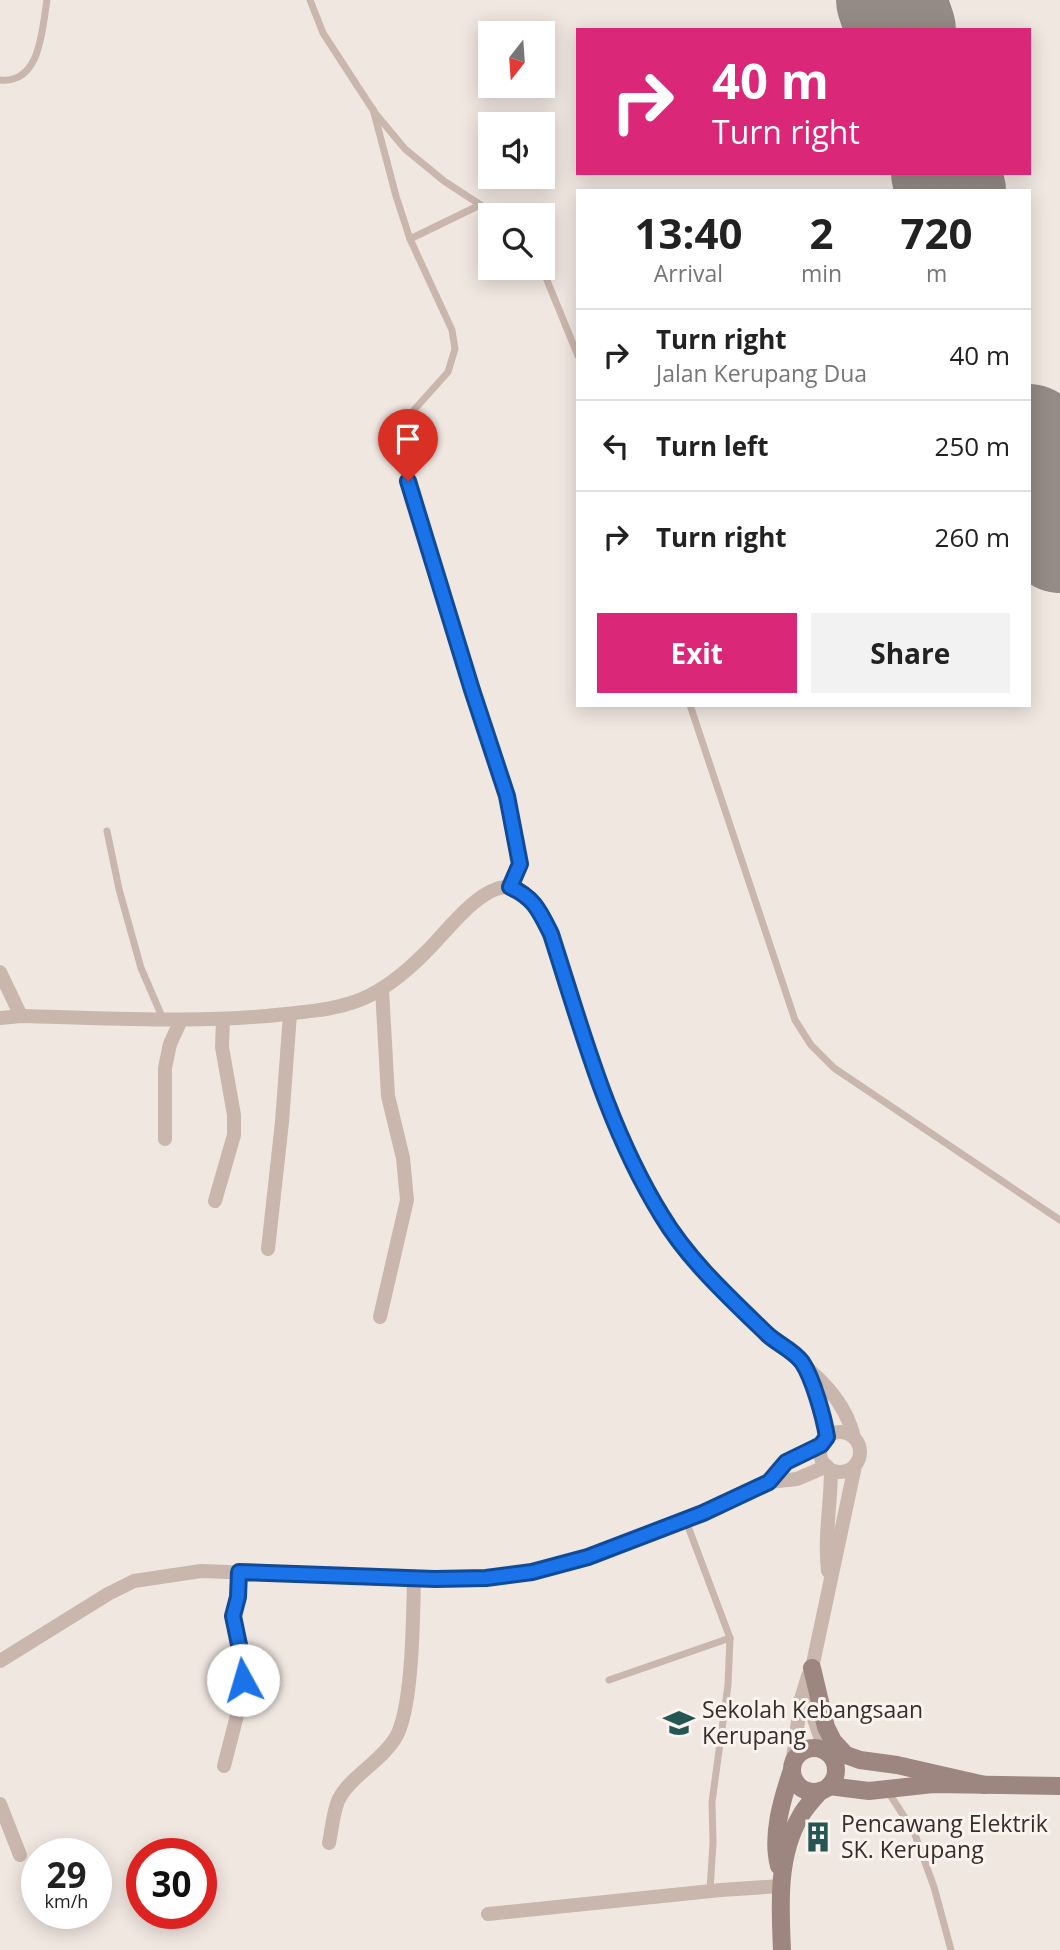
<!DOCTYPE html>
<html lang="en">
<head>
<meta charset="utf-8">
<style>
  :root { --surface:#fff; --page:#f2f2f2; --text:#222; --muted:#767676; --line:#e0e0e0; --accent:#db2777 }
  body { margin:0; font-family:"Open Sans",sans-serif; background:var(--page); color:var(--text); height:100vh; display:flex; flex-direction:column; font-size:26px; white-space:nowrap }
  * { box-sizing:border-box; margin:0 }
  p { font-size:23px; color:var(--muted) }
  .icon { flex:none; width:38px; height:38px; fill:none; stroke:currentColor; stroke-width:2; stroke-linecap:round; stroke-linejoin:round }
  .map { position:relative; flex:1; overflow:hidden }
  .panel { position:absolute; left:576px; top:189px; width:455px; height:518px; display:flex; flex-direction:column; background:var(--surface); border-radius:0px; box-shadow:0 4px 18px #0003 }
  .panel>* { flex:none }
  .banner { position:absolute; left:576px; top:28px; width:455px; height:147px; border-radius:0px; box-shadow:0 4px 18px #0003; background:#db2777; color:#fff; overflow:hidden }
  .needle { width:46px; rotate:197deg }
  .buttons { position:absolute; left:478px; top:21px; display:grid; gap:14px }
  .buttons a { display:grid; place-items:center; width:77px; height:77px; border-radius:0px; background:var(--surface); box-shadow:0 4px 18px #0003; font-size:35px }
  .speed { position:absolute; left:21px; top:1838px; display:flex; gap:14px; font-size:35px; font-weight:700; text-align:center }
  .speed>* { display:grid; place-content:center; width:91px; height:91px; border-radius:50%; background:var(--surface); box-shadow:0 4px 18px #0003; line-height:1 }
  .speed small { font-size:18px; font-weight:400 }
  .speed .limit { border:10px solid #d22; background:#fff; color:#111 }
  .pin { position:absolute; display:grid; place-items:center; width:60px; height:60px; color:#fff; margin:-72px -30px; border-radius:50% 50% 50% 0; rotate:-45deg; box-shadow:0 0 7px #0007 }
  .pin .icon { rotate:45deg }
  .me { position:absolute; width:77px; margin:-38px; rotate:354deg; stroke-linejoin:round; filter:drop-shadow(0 0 5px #0008) }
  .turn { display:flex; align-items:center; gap:24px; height:147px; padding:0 21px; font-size:32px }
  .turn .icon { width:91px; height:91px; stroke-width:2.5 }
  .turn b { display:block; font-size:49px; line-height:60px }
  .eta { display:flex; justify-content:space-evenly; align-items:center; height:119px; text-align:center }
  .eta b { font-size:42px; font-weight:700; line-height:49px }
  .button { display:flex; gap:14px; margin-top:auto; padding:14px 21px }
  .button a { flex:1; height:80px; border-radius:0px; background:var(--accent); color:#fff; font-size:28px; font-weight:700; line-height:80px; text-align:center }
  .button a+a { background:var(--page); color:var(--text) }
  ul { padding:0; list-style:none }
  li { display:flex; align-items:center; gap:21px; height:91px; padding:0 21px; border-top:2px solid var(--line) }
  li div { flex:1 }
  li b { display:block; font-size:26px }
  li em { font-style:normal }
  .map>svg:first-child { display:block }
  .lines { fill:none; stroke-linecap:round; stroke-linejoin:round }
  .taxiway { stroke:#948a86; stroke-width:44 }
  .runway { stroke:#948a86; stroke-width:110 }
  .building { fill:#bc6154 }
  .service { stroke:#c9b7ad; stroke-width:7 }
  .minor { stroke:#c9b7ad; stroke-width:14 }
  .secondary { stroke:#9c867f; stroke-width:18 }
  .route-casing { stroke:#114b97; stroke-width:18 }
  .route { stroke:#1a73e8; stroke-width:12 }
  .labels { text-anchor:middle; stroke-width:6; stroke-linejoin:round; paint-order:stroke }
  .poi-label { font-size:23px; fill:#382e2b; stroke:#f9f2ed; text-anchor:start }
</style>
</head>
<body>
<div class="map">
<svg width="1060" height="1950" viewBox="0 0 1060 1950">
  <rect width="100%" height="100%" fill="#f1e7e1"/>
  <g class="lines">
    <polyline class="taxiway" points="1029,428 1060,469"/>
    <g class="runway">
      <polyline points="891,0 901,30"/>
      <polyline points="946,173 951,191"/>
      <polyline points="1029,439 1060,538"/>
    </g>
  </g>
  <polygon class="building" points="811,1828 825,1829 824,1846 810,1845"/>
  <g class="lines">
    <g class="service">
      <polyline points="310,0 323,33 375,113 405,149 444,181 496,215"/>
      <path d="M 0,80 C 41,84 42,29 47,0"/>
      <polyline points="373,109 396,196 410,239 452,330 455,349 448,372 405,420 398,442 404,468 472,690 507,796 520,864 510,887"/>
      <polyline points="410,239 480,205"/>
      <polyline points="542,268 578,356"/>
      <polyline points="690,705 795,1020 811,1045 834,1068 1060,1220"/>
      <polyline points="107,831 119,889 141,968 163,1019"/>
      <polyline points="686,1521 730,1638"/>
      <polyline points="609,1680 730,1638 728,1685 712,1802 713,1843 710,1890"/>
      <polyline points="887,1790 914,1832 934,1887 951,1950"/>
    </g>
    <g class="minor">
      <polyline points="0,972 21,1016"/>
      <path d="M 0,1018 L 21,1016 C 109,1018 198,1024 286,1014 C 311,1011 338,1009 362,999 C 386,989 407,971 425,953 C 445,934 479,886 508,887 C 519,888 531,897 537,906 C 553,927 559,960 567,985 C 586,1044 604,1104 631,1160 C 652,1204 679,1243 712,1279 C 731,1299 751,1320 772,1338 C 805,1367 844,1392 854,1438"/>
      <polyline points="165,1139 165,1068 170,1044 181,1020"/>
      <polyline points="215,1201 234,1135 234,1115 222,1047 223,1019"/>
      <polyline points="268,1249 282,1122 290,1014"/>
      <polyline points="380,1317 407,1200 403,1158 388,1096 382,989"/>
      <polyline points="805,1369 825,1418 827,1437"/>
      <circle cx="840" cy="1452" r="20"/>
      <polyline points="769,1482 786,1462 821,1445"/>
      <path d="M 828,1571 C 824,1536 831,1504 831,1470"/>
      <polyline points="0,1661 108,1594 134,1581 201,1571 435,1579 486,1578 532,1571 588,1557 686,1521 769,1482 797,1479 827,1466"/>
      <polyline points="825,1751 814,1719 812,1668 855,1466"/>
      <polyline points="792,1765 801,1699 808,1676"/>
      <polyline points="224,1766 241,1700 243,1680 242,1659 233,1616 238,1597 239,1572"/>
      <polyline points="0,1804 20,1855"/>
      <path d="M 329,1843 C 332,1829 333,1813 338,1801 C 347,1779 382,1761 396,1737 C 413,1707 413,1616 414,1578"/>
      <polyline points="488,1914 721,1890 781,1886"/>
    </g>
    <g class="secondary">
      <polyline points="812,1668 826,1727 833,1741 846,1755 860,1760 897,1765 985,1785"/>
      <circle cx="814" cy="1770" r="22"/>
      <polyline points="829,1786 869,1791 933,1784 1060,1786"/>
      <path d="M 779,1866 C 771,1836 782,1799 792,1770"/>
      <path d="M 782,1950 C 780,1906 777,1856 800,1817 C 805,1807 814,1799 820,1791"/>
    </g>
  </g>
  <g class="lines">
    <g class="route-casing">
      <path id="route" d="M 243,1680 L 242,1659 L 233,1616 L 238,1597 L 239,1572 L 435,1579 L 486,1578 L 532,1572 L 588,1557 L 703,1513 L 769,1482 L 786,1462 L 821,1445 L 827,1437 C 824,1418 813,1378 802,1362 C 794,1351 778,1344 768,1335 C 731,1299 689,1261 662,1216 C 608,1129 582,1030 551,934 C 540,912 534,897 510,887 L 520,864 L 507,796 L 472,690 L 408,481"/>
    </g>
    <use href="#route" class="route"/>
  </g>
  <defs>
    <g id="school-bare" transform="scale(2.415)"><path d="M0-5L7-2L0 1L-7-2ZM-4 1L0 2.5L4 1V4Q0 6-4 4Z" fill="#245653" stroke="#f9f2ed" stroke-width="2.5" paint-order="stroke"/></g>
    <g id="building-bare" transform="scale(2.415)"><path d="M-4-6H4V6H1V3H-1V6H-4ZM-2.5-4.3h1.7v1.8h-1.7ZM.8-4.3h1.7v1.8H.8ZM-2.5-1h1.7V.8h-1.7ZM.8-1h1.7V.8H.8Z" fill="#245653" stroke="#f9f2ed" stroke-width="2.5" paint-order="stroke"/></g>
  </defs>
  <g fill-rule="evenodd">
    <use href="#school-bare" x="679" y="1723"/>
    <use href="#building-bare" x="818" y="1837"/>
  </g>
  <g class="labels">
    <g class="poi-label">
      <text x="702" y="1718">Sekolah Kebangsaan<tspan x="702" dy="26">Kerupang</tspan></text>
      <text x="841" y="1832">Pencawang Elektrik<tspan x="841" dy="26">SK. Kerupang</tspan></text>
    </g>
  </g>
</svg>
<div class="buttons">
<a><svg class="needle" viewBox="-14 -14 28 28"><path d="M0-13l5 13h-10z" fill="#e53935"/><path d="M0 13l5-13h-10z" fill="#767676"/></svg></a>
<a><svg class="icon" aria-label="sound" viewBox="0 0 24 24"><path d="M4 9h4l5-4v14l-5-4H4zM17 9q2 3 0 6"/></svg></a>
<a><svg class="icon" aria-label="search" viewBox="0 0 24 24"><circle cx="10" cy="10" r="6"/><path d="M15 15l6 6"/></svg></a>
</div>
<div class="speed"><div>29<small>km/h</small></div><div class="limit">30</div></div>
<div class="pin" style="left:408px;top:481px;background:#d93025"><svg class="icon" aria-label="arrive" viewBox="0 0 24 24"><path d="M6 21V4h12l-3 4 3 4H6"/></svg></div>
<svg class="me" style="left:243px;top:1680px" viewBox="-20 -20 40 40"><circle r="19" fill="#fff"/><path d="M0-13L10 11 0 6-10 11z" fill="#1a73e8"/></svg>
<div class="banner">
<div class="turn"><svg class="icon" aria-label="right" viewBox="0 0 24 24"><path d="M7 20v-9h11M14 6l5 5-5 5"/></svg><div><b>40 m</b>Turn right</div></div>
</div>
<section class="panel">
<div class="eta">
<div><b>13:40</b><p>Arrival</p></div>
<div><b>2</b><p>min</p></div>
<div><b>720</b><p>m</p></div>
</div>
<ul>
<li><svg class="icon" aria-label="right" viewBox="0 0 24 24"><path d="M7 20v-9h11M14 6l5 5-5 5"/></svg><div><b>Turn right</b><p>Jalan Kerupang Dua</p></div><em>40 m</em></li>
<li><svg class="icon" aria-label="left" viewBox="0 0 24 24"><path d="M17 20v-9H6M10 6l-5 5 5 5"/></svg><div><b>Turn left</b></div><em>250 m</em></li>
<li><svg class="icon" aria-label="right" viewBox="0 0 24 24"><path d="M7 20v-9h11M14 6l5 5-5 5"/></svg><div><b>Turn right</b></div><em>260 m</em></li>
</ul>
<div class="button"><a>Exit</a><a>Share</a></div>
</section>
</div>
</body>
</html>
